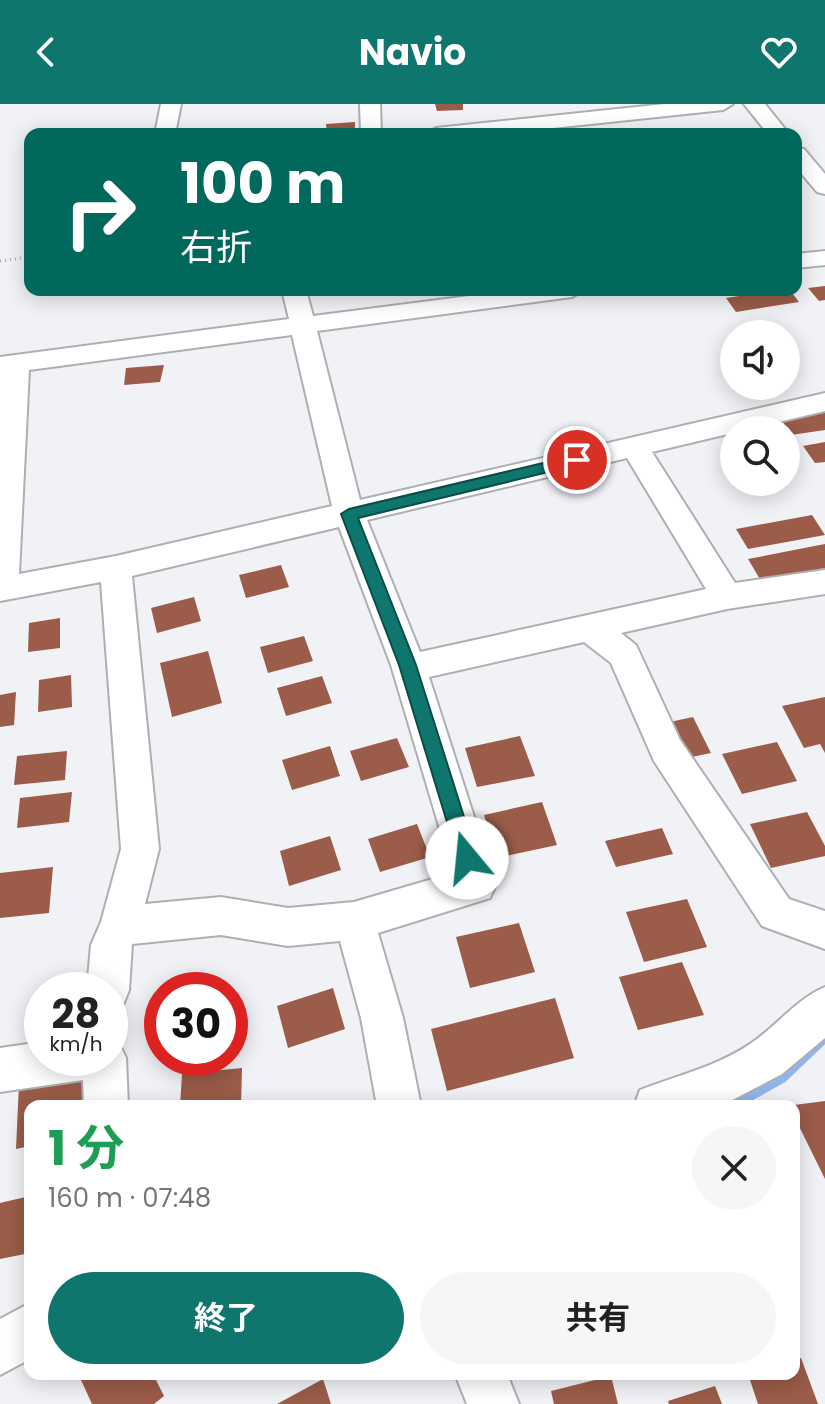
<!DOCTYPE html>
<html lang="ja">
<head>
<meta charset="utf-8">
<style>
  :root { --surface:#fff; --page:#f6f6f6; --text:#222; --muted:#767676; --accent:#0f766e }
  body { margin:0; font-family:Poppins,"Noto Sans JP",sans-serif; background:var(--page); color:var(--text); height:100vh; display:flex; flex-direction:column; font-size:30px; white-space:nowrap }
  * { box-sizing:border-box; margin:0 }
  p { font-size:26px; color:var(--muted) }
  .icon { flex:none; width:44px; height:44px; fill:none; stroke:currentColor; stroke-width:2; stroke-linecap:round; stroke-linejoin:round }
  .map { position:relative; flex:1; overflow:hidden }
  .panel { position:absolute; left:24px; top:996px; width:776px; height:280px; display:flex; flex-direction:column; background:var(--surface); border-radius:16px; box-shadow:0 4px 20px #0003 }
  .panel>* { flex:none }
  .hud { position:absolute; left:24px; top:24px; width:778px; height:168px; border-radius:16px; box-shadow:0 4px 20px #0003; background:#00695c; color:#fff; overflow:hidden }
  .fabs { position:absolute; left:720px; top:216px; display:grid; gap:16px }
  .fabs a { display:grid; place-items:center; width:80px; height:80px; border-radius:50%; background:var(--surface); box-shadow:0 4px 20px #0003; font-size:40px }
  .speed { position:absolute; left:24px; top:868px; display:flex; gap:16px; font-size:40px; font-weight:700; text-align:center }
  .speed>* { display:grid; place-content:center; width:104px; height:104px; border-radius:50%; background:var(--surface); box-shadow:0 4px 20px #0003; line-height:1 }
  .speed small { font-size:20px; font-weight:400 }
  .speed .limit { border:12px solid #d22; background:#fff; color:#111 }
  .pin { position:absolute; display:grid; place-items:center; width:68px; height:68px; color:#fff; margin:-34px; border:4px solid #fff; border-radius:50%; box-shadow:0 2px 8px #0007 }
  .me { position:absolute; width:88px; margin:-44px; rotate:343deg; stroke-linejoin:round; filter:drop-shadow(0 0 6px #0008) }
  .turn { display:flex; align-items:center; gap:28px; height:168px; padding:0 24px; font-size:36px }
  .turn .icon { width:104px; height:104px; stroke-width:2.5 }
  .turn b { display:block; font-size:56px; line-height:68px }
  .round { display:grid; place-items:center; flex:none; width:84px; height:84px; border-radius:42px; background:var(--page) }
  .overview { display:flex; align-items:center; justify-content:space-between; height:136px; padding:0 24px }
  h1 { font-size:48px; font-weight:700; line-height:60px; color:#1e9e55 }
  .action { display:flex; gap:16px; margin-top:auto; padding:16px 24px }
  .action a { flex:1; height:92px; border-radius:48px; background:var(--accent); color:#fff; font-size:32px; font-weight:700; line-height:92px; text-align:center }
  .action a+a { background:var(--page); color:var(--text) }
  header { display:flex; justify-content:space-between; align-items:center; height:104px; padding:0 24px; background:var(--accent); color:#fff; font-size:36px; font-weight:700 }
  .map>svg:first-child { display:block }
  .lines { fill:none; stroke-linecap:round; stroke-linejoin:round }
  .stream { stroke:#90b5ec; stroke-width:12 }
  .building { fill:#9b5c49 }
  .minor-casing { stroke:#aeafb2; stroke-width:4 }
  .path { stroke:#a5a5a8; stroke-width:3; stroke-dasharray:1 4; stroke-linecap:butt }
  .minor { fill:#fff; fill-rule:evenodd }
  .route { fill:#0f766e; stroke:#0a4d48; stroke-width:2 }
</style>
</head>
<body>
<header><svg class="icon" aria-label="back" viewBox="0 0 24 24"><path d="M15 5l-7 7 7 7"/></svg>Navio<svg class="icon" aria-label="heart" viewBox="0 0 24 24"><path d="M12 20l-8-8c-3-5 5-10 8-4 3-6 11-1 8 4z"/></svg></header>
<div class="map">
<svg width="825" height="1300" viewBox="0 0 825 1300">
  <rect width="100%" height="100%" fill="#f1f2f6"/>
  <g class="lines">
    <polyline class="stream" points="730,1002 782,973 825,932"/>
  </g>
  <g class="building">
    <polygon points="435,0 463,0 463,6 437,7"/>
    <polygon points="355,18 355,29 327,30 326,20"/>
    <polygon points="825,182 825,196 819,197 808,184"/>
    <polygon points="778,186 790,186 799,198 736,208 726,194"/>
    <polygon points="164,261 160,278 124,281 126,264"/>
    <polygon points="825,307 825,326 791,331 780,314"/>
    <polygon points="825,338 825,358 815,359 803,342"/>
    <polygon points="812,411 825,431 748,445 736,425"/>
    <polygon points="825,440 825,464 761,477 748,455"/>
    <polygon points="281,461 289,483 246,494 239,471"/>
    <polygon points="194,493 201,517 157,529 151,504"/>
    <polygon points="60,514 60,544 28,548 29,519"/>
    <polygon points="304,532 313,557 268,569 260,543"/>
    <polygon points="208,547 222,599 172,613 160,559"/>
    <polygon points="71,571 72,603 38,608 39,576"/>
    <polygon points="322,572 332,599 286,612 277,584"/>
    <polygon points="16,588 14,621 0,623 0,591"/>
    <polygon points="825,593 825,649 820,640 804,644 782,602"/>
    <polygon points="693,613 711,649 682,655 665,619"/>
    <polygon points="520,632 535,672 477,683 465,644"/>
    <polygon points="397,634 409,663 361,677 350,647"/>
    <polygon points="777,638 797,677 742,690 722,650"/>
    <polygon points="330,642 340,672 292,686 282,656"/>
    <polygon points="67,647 65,676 14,681 17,652"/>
    <polygon points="72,688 69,718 17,724 20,694"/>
    <polygon points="542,698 557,741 497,754 484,711"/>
    <polygon points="807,708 825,742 825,752 771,764 750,720"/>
    <polygon points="417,720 430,753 380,768 368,735"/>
    <polygon points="662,724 673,750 616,763 605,737"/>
    <polygon points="330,732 341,766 289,782 280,747"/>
    <polygon points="53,763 49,809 0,814 0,769"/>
    <polygon points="687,795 707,843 644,858 626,808"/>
    <polygon points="519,819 535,868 470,884 456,833"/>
    <polygon points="682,858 704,911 638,926 619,873"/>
    <polygon points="217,877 217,886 162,886 162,924 157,925 160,882"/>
    <polygon points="333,884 345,925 288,944 277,902"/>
    <polygon points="555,894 574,954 447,987 431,925"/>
    <polygon points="242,964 241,1002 180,1002 182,970"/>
    <polygon points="90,968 90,1002 30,1002 30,1042 16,1045 19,980"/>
    <polygon points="825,997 825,1075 794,1012 794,1001"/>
    <polygon points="30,1092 30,1149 0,1155 0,1099"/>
    <polygon points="801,1254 818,1300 758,1300 748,1270 794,1270 794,1256"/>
    <polygon points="88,1270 153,1270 164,1292 154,1300 92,1300 81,1276"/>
    <polygon points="611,1272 618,1300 554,1300 551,1287"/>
    <polygon points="323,1275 331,1300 277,1300"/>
    <polygon points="715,1282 722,1300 669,1300 668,1297"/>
  </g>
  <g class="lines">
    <g class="minor-casing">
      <g id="minor">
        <polygon points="161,0 181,0 175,30 155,30"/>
        <polygon points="360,0 380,0 381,30 361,30"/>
        <polygon points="665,0 733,0 723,6 495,30 426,30 436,24"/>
        <polygon points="744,0 765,0 789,30 768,30"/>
        <polygon points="796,44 804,45 825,70 825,90 817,88 796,63"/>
        <polygon points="825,147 825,161 796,164 796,150"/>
        <path d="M 282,186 L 306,186 L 313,212 L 515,186 L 584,186 L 572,193 L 317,227 L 360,396 L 825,289 L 825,307 L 652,348 L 735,479 L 825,466 L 825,490 L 727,505 L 621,529 L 636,541 L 680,636 L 789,795 L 825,807 L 825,845 L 762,822 L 654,657 L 611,559 L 584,538 L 429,573 L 496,781 L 490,794 L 378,829 L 403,914 L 421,1002 L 377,1002 L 361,914 L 340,837 L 288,842 L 221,831 L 132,840 L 129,886 L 123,901 L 110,906 L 110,886 L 87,886 L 91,841 L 101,818 L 121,745 L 101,478 L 0,497 L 0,253 L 289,215 ZM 292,231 L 332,402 L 116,452 L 19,470 L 29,266 ZM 627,354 L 706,485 L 420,548 L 367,416 ZM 339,423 L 391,561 L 453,769 L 354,798 L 288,804 L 221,793 L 145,800 L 159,745 L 132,472 Z"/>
        <path d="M 825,883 L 825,934 L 782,970 L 721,1002 L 634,1002 L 640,986 C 678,971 716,963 750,940 C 776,923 796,895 825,883 Z"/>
        <polygon points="110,935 119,939 126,954 128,1002 84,1002 83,976 0,988 0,944 42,938 42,954 110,954"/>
        <polygon points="30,1199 30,1255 0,1271 0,1215"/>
        <polygon points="455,1270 507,1270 519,1300 467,1300"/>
      </g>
    </g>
    <polyline class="path" points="0,157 30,153"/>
    <use href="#minor" class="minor"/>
  </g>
  <polygon class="route" points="577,351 584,356 582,360 358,414 416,561 477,754 467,763 458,754 399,561 341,410 349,405"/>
</svg>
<div class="fabs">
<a><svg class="icon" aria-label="sound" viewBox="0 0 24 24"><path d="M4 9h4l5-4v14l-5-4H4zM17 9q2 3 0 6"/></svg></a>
<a><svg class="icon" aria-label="search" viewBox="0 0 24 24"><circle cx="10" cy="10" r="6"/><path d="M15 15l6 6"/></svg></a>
</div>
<div class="speed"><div>28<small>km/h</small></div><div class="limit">30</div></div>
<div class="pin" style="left:577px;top:356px;background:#d93025"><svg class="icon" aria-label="arrive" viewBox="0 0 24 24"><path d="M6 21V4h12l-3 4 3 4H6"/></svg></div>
<svg class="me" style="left:467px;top:754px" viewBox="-20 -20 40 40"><circle r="19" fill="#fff"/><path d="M0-13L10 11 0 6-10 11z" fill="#0f766e"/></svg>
<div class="hud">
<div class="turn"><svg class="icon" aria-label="right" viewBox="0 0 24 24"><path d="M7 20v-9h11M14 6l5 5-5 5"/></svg><div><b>100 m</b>右折</div></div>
</div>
<section class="panel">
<div class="overview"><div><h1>1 分</h1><p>160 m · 07:48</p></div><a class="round"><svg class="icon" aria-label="close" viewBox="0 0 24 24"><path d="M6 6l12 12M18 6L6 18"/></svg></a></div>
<div class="action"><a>終了</a><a>共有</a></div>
</section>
</div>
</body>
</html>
